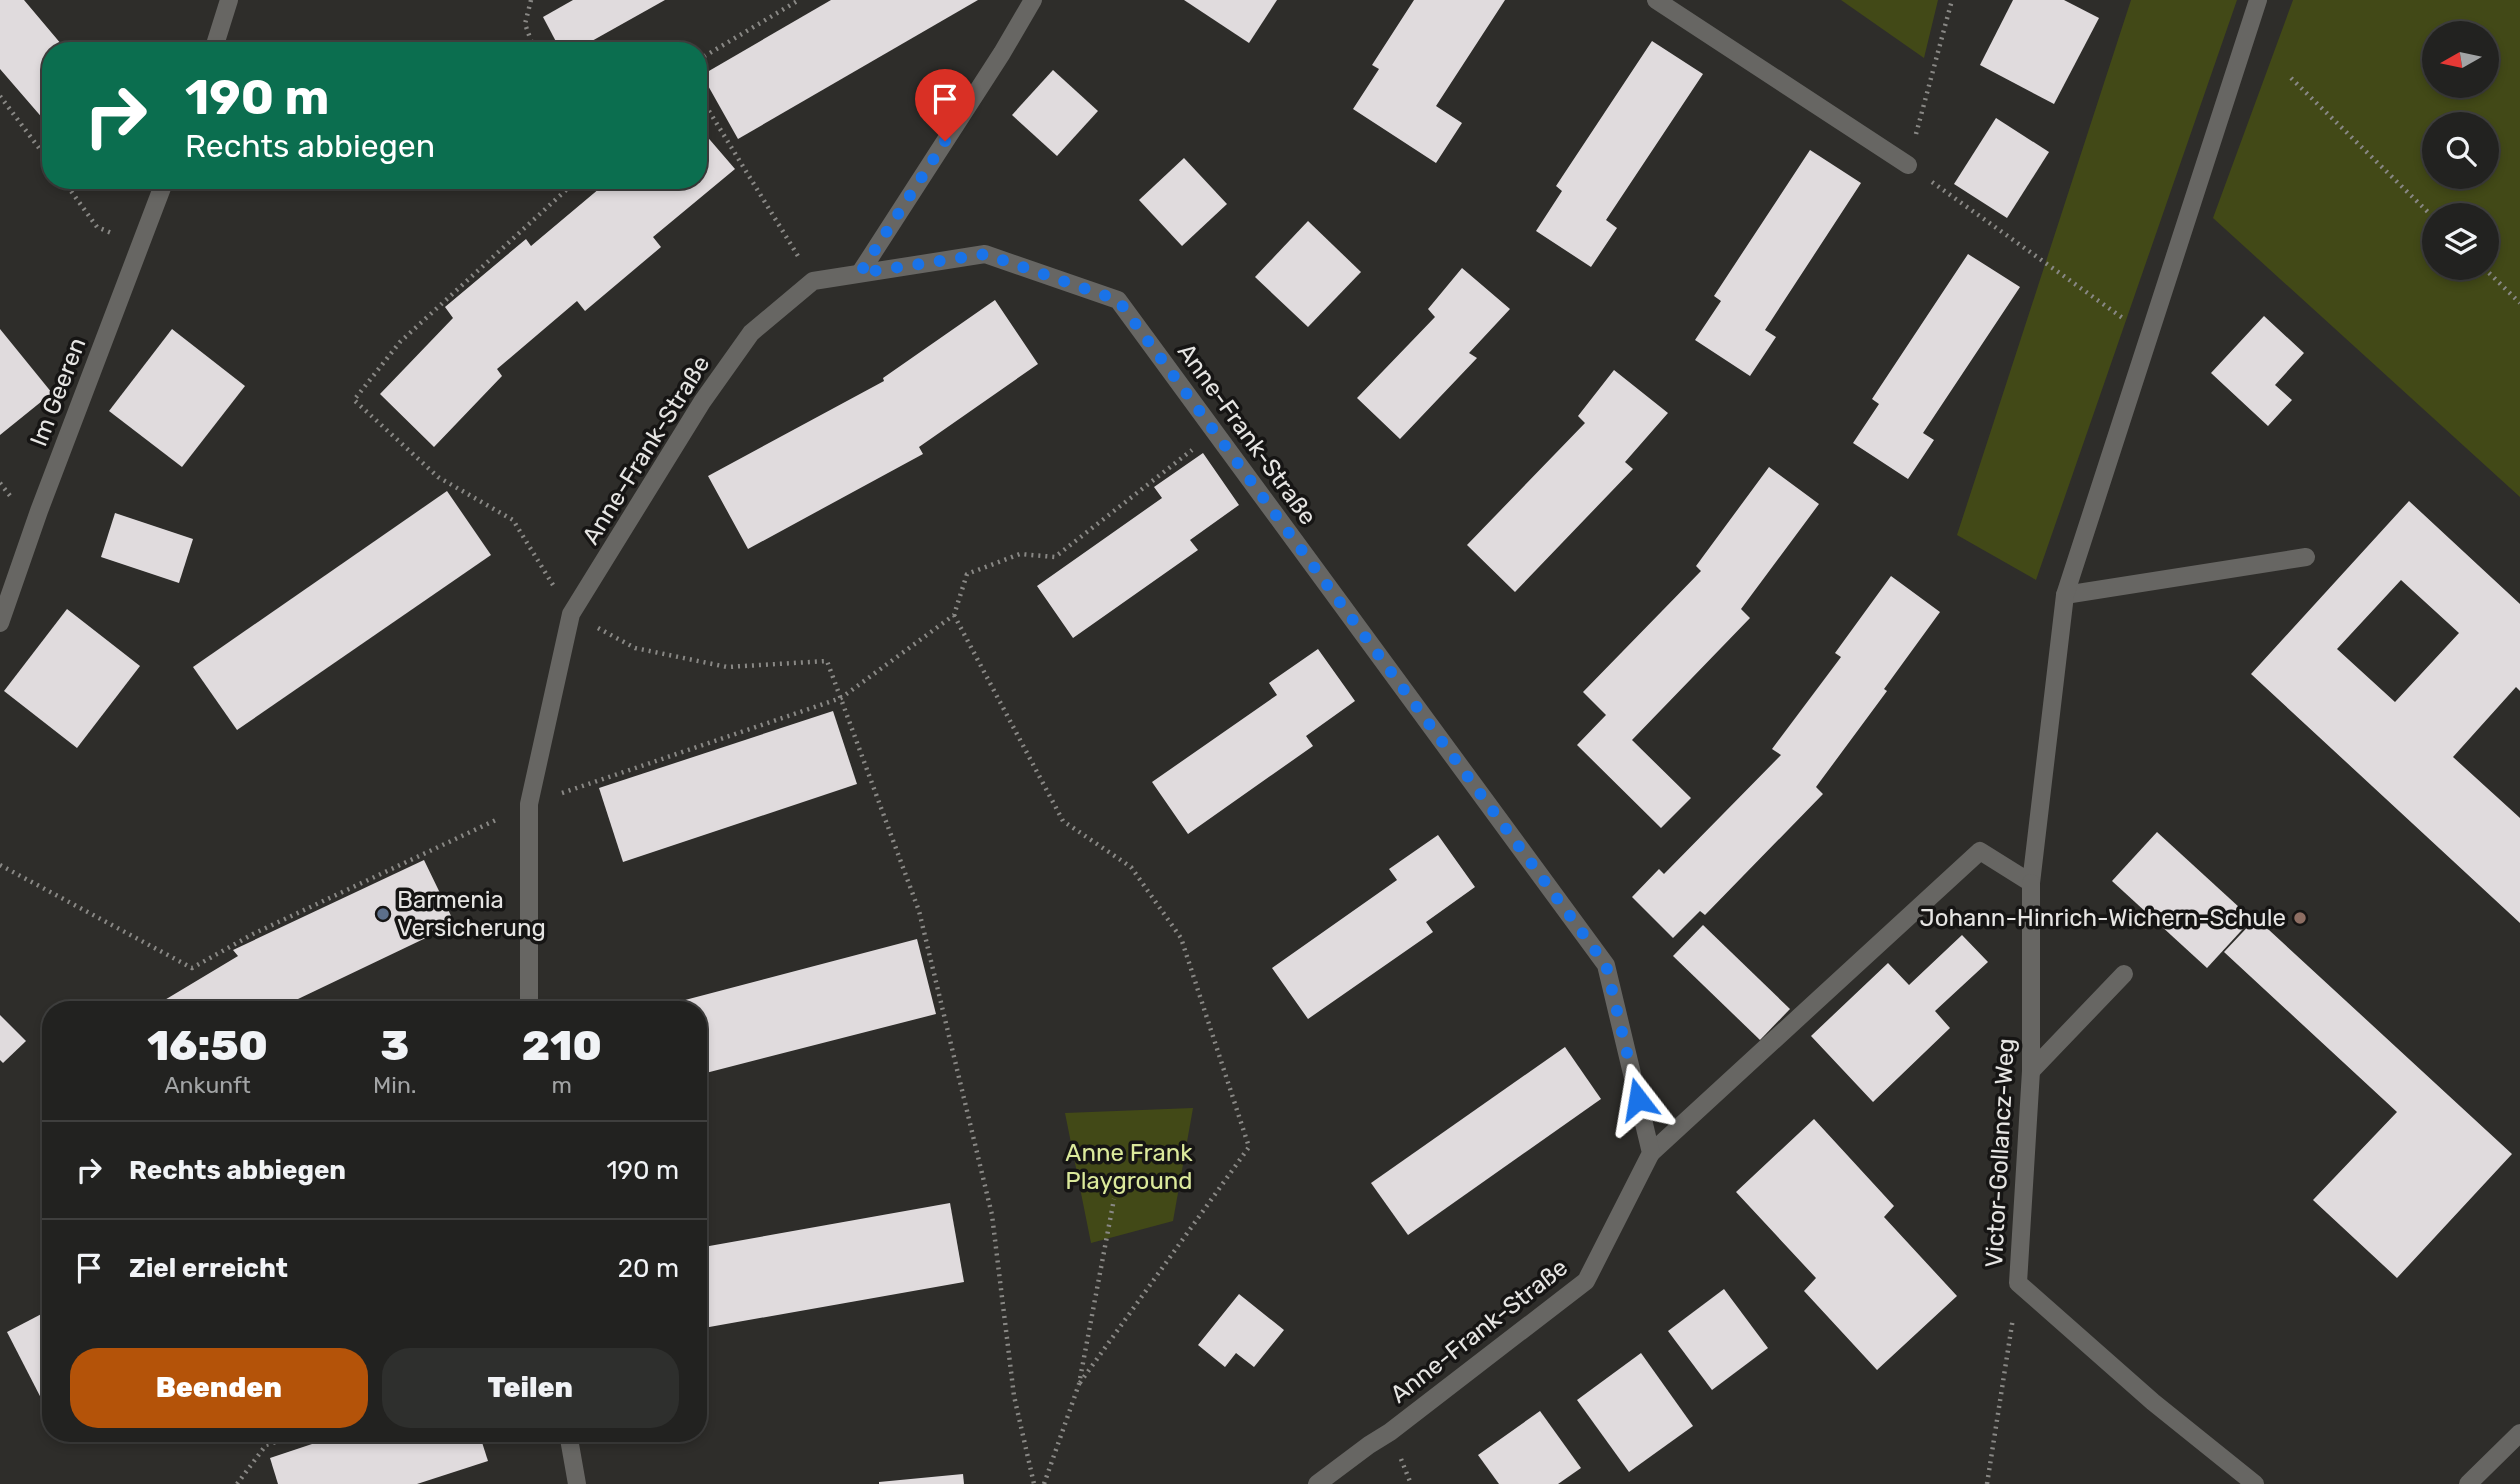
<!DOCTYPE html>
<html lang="de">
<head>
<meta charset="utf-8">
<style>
  :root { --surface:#222220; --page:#2e2f2d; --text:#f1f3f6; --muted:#a2a4a5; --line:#3f3f3e; --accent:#b45309 }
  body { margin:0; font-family:Rubik,sans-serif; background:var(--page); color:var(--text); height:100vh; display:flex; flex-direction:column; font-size:26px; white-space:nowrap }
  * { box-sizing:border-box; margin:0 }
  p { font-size:23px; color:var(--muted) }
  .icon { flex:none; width:38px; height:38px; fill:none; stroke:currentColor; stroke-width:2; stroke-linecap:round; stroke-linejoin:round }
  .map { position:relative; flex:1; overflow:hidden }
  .side { position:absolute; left:42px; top:1001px; width:665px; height:441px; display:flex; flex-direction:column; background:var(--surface); border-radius:28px; box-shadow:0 4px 10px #0003,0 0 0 2px var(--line) }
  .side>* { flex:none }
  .guide { position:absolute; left:42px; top:42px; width:665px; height:147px; border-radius:28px; box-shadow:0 4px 10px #0003,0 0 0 2px var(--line); background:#0b6e4f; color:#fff; overflow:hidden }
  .needle { width:46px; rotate:261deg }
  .controls { position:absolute; left:2422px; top:21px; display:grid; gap:14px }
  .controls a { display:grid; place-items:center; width:77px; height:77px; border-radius:50%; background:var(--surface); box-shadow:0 4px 10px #0003,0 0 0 2px var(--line); font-size:35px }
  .pin { position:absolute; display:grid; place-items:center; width:60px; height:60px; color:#fff; margin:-72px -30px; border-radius:50% 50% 50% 0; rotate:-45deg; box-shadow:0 0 7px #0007 }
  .pin .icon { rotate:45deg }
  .me { position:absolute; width:77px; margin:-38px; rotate:346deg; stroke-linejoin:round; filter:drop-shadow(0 0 5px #0008) }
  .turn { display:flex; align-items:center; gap:24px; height:147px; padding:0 28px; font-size:32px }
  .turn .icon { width:91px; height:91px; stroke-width:2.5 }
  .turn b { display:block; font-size:49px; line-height:60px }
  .eta { display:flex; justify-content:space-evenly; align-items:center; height:119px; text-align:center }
  .eta b { font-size:42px; font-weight:800; line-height:49px }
  .cta { display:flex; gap:14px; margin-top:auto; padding:14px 28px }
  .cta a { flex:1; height:80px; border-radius:28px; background:var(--accent); color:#fff; font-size:28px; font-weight:800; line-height:80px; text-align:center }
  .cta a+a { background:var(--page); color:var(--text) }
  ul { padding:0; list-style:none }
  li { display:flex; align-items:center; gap:21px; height:98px; padding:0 28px; border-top:2px solid var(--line) }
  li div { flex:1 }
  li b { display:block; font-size:26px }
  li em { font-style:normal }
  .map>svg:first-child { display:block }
  .green { fill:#424917; fill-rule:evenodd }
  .building { fill:#e0dbdd; fill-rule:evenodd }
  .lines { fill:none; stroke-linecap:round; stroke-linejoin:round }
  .path { stroke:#898885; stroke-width:4.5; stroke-dasharray:2 5; stroke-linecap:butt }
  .lane { stroke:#676663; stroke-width:18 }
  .street { stroke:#676663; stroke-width:18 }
  .route { stroke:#1a73e8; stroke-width:12; stroke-dasharray:0 21.6 }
  .service-dot { fill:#5c6f8a; stroke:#161514; stroke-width:2.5 }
  .education-dot { fill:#8d6e63; stroke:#161514; stroke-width:2.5 }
  .labels { text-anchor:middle; stroke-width:7; stroke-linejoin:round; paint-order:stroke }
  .street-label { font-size:24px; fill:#e6e5e3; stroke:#161514 }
  .poi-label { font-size:24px; fill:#e6e5e3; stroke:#161514; text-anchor:start }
  .park-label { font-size:24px; fill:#dbe99b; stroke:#161514 }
</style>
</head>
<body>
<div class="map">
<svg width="2520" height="1484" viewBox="0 0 2520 1484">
  <rect width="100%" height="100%" fill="#2e2d2a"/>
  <g class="green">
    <polygon points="1841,0 1938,0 1924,58"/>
    <polygon points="2131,0 2237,0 2036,580 1957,535"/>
    <path d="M 2293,0 L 2520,0 L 2520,497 L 2213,218 ZM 2434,33 L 2487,33 L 2487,86 L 2434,86 ZM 2487,124 L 2487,177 L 2434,177 L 2434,124 ZM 2434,215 L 2487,215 L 2487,268 L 2434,268 Z"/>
    <polygon points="1193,1108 1173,1221 1091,1243 1065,1113"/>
  </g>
  <g class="building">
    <polygon points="0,0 24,0 67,51 51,51 51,128 0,69"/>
    <polygon points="573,0 665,0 574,51 561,51 543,17"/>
    <polygon points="831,0 978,0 738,139 702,75"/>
    <polygon points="1184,0 1277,0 1249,43"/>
    <polygon points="1414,0 1505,0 1436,106 1462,123 1436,163 1353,109 1379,69 1372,65"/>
    <polygon points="2013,0 2064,0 2099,18 2054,104 1980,65"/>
    <polygon points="1652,41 1703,74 1606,220 1617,228 1591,267 1536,231 1562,191 1556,186"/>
    <polygon points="1053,70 1098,111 1057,156 1012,115"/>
    <polygon points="1996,118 2049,152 2007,218 1954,184"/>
    <polygon points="698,126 735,169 653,237 661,247 585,311 577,301 497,369 502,376 434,447 380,394 453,318 445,307 526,239 531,246 606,183 604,180 698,180"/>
    <polygon points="1810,150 1861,183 1765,330 1776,337 1750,376 1695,340 1721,301 1714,296"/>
    <polygon points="1184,158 1227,204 1182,246 1139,200"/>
    <polygon points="1308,221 1361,272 1308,327 1255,277"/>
    <polygon points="1968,254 2020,287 1923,433 1934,440 1908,479 1853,443 1879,404 1872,399"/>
    <polygon points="1462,268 1510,309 1469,353 1477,358 1400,439 1357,398 1435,317 1428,309"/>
    <polygon points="995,300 1038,364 919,447 923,454 748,549 708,476 884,381 883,378"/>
    <polygon points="2264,316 2304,353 2275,385 2292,400 2268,426 2211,373"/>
    <polygon points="0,329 52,393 0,435"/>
    <polygon points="172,329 245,386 182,467 109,411"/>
    <polygon points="1614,370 1668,413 1625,462 1633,469 1515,592 1467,545 1585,423 1578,416"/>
    <polygon points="1203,453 1239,505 1190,540 1198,550 1073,638 1037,586 1162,498 1154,487"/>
    <polygon points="1769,467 1819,504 1741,609 1750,618 1632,740 1691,798 1661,828 1577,745 1606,715 1583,692 1701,571 1696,566"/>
    <polygon points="447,491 491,555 237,730 193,667"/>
    <path d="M 2409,501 L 2520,604 L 2520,691 L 2516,687 L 2453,757 L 2520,818 L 2520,923 L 2251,674 ZM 2401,580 L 2459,633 L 2395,702 L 2337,649 Z"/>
    <polygon points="115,513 193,539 179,583 101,557"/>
    <polygon points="1891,576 1940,612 1884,689 1887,691 1816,787 1823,794 1705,915 1700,911 1673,938 1632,897 1659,869 1664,874 1781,755 1772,749 1841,657 1835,653"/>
    <polygon points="67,609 140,666 77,748 4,691"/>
    <polygon points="1318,649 1355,701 1306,736 1313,746 1188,834 1152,782 1277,695 1269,683"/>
    <polygon points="833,711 857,784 623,862 599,788"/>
    <polygon points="2157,832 2252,919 2207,968 2112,881"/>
    <polygon points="1438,835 1475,887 1426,922 1433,932 1308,1019 1272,968 1397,880 1389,869"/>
    <polygon points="424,860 455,924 275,1010 148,1010 238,956 233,950"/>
    <polygon points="2256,918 2512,1154 2397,1278 2313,1200 2397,1112 2224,952"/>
    <polygon points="1703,925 1790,1009 1760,1040 1673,956"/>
    <polygon points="1962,935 1988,962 1935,1011 1950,1028 1873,1102 1811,1036 1888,963 1909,985"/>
    <polygon points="917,939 936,1014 698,1075 698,1010 647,1010"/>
    <polygon points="0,1015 26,1041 3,1063 0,1060"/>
    <polygon points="1565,1047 1601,1099 1408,1235 1371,1183"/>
    <polygon points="1814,1119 1894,1206 1884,1217 1957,1296 1877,1370 1804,1291 1816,1278 1736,1192"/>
    <polygon points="950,1203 964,1282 698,1329 698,1248"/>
    <polygon points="1724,1289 1768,1348 1712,1390 1668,1331"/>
    <polygon points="1239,1294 1284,1330 1254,1367 1236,1353 1225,1367 1198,1345"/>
    <polygon points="51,1309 51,1398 43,1402 7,1332"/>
    <polygon points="1641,1353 1693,1426 1629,1472 1577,1400"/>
    <polygon points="1540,1411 1581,1468 1558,1484 1499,1484 1478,1455"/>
    <polygon points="345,1433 479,1433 488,1461 417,1484 278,1484 270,1458"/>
    <polygon points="963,1474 964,1484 879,1484 879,1482"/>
  </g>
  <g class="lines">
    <g class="path">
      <polyline points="531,0 525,24 533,46 539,51"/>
      <polyline points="698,60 799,0"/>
      <polyline points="2291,78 2434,218"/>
      <polyline points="698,93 798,256"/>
      <polyline points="0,96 51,164"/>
      <polyline points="1916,134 1952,0"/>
      <polyline points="63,180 97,227 114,234"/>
      <polyline points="1932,182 2124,319"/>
      <polyline points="2484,268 2520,303"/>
      <polyline points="0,483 11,497"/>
      <polyline points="553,585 513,520 438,477 354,400 400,342 577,180"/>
      <polyline points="954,615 1063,821 1131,867 1181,938 1249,1147 1079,1384"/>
      <polyline points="598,628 635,648 727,667 827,661 919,911 992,1215 1014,1396 1034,1484"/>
      <polyline points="562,793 841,698 954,615 967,574 1020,554 1055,557 1192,450"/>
      <polyline points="0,865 192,968 253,934 498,819"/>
      <polyline points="1401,1459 1411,1484"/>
      <polyline points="237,1484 266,1445 305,1433"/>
      <polyline points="1044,1484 1079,1384 1114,1199"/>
      <polyline points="1987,1484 2013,1318"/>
    </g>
    <g class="lane">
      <polyline points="860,273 1002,53 1033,0"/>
      <polyline points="2065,595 2306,557"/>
      <polyline points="2031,1071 2124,974"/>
      <polyline points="1651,1153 1980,851 2031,883 2065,595 2258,0"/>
      <polyline points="2468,1484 2520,1433"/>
    </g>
    <g class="street">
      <polyline points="1656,0 1908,165"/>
      <polyline points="213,51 229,0"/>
      <polyline points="0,623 39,511 165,180"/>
      <polyline points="2031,883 2031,1071 2018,1283 2153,1402 2255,1484"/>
      <polyline points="529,1010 529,804 571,614 702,402 751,333 813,281 985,254 1118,300 1606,965 1651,1153 1586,1281 1390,1432 1369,1445 1317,1484"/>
      <polyline points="568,1433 577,1484"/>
    </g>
  </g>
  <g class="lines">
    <polyline class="route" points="945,141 860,273 985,254 1118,300 1606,965 1638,1099"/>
  </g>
  <circle class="service-dot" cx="383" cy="914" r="7"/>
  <circle class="education-dot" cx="2300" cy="918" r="7"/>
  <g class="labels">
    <g class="street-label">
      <text transform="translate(58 392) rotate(-69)" y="8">Im Geeren</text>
      <text transform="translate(1247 434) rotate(54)" y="8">Anne-Frank-Straße</text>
      <text transform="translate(646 450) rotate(-58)" y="8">Anne-Frank-Straße</text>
      <text transform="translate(2000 1153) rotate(-87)" y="8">Victor-Gollancz-Weg</text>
      <text transform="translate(1479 1331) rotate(-38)" y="8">Anne-Frank-Straße</text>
    </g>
    <g class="poi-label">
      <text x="397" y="908">Barmenia<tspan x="397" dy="28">Versicherung</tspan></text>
      <text x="2286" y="926" text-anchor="end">Johann-Hinrich-Wichern-Schule</text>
    </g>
    <g class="park-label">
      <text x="1129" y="1161">Anne Frank<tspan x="1129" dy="28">Playground</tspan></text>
    </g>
  </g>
</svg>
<div class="controls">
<a><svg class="needle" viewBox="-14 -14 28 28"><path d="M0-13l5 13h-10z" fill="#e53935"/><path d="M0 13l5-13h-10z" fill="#a2a4a5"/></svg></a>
<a><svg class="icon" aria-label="search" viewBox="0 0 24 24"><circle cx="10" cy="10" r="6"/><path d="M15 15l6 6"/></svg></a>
<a><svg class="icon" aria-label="layers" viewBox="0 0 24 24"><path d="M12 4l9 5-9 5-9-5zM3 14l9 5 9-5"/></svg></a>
</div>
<div class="pin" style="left:945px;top:141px;background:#d93025"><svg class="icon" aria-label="arrive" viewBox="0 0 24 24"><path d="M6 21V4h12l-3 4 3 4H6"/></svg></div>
<svg class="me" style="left:1638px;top:1099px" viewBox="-20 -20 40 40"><path d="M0-17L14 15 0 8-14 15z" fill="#1a73e8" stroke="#fff" stroke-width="4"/></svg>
<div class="guide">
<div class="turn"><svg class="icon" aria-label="right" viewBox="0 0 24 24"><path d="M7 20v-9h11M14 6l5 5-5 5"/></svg><div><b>190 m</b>Rechts abbiegen</div></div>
</div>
<section class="side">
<div class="eta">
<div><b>16:50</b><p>Ankunft</p></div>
<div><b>3</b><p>Min.</p></div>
<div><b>210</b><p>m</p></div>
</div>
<ul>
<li><svg class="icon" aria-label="right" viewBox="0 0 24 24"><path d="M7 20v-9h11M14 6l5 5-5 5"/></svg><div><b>Rechts abbiegen</b></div><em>190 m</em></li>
<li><svg class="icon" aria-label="arrive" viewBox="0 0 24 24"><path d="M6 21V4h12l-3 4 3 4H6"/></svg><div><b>Ziel erreicht</b></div><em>20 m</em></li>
</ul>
<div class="cta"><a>Beenden</a><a>Teilen</a></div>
</section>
</div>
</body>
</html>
